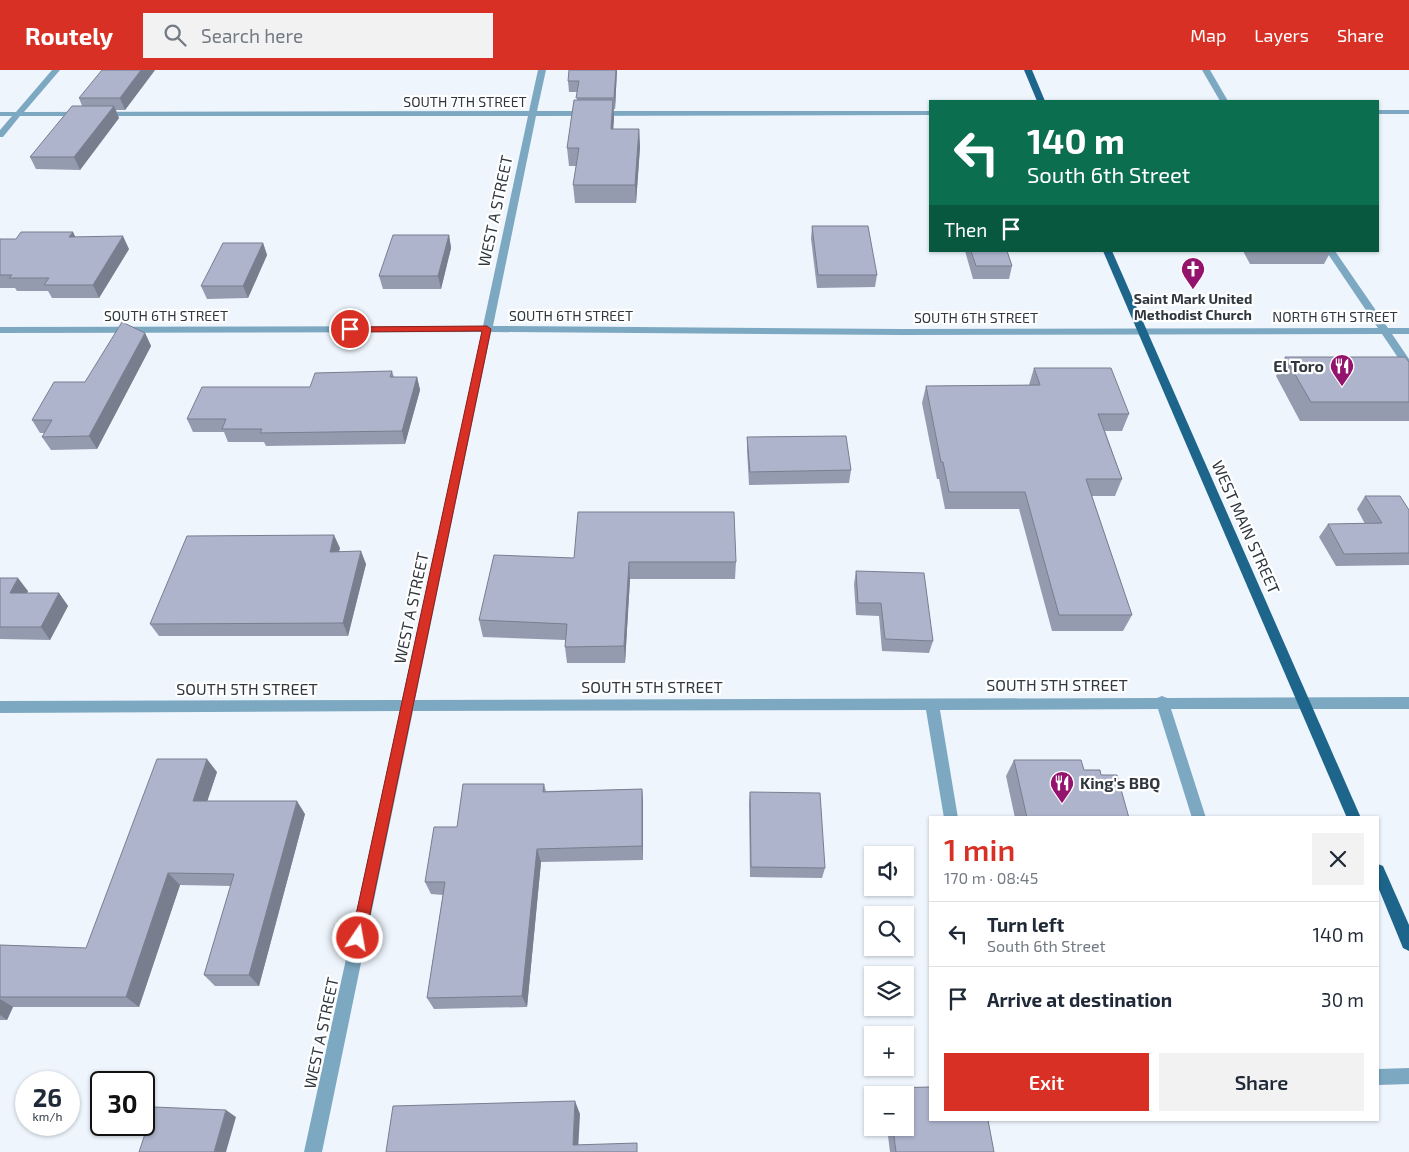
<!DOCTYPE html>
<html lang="en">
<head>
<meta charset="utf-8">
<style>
  :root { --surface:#fff; --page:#f2f2f3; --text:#1f2937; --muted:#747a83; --line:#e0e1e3; --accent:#d93025 }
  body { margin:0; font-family:"Exo 2",sans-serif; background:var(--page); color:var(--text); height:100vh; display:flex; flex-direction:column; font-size:19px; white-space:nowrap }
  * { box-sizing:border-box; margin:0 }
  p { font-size:16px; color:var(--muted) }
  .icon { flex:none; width:28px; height:28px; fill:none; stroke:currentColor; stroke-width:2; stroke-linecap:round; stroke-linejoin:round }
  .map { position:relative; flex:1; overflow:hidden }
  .details { position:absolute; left:929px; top:746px; width:450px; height:305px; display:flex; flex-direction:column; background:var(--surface); border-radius:0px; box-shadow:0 1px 4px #0004 }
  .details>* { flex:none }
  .banner { position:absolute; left:929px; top:30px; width:450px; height:152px; border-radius:0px; box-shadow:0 1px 4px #0004; background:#0b6e4f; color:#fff; overflow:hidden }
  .controls { position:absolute; left:864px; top:776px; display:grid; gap:10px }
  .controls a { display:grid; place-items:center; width:50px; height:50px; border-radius:0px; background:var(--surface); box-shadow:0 1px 4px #0004; font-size:25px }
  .speed { position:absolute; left:15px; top:1001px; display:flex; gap:10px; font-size:25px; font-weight:700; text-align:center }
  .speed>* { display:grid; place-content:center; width:65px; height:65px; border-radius:50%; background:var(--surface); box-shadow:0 1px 4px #0004; line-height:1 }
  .speed small { font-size:12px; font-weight:400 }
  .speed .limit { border:2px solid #111; border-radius:8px; background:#fff; color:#111 }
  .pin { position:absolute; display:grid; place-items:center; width:42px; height:42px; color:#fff; margin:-21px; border:2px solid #fff; border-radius:50%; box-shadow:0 1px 5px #0007 }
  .me { position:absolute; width:55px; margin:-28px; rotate:12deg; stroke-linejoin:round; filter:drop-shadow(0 0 4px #0008) }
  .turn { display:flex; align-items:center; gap:18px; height:105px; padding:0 15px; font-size:22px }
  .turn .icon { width:65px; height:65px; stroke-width:2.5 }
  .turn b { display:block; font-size:35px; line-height:42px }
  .then { display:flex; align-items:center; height:48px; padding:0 15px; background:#0003; gap:10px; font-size:19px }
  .round { display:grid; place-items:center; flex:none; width:52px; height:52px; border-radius:0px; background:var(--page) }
  .summary { display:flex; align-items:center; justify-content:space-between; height:85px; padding:0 15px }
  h1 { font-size:30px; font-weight:600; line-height:38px; color:var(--accent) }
  .action { display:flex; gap:10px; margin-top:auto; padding:10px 15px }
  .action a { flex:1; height:58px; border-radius:0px; background:var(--accent); color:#fff; font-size:20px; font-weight:600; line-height:58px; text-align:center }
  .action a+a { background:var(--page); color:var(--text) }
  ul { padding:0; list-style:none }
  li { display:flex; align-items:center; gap:15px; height:65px; padding:0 15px; border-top:1px solid var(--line) }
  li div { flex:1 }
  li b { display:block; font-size:19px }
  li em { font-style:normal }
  header { display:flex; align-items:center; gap:30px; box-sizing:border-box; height:70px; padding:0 25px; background:var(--accent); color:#fff }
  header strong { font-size:24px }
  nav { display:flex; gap:28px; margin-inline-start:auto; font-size:18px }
  .search { width:350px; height:45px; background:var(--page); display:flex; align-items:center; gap:12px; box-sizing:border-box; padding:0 18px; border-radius:0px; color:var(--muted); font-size:19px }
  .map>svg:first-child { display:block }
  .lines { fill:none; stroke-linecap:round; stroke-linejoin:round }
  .minor { fill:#7da8c2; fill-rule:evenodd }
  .major { fill:#1d658a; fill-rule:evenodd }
  .wall { fill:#959baf }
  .shaded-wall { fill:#797e8f }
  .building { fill:#adb4cc; stroke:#797e8f }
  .route { fill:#d93025; stroke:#8d1f18 }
  .labels { text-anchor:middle; stroke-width:4.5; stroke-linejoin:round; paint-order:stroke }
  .far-street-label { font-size:14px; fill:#30373f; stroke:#fff }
  .far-poi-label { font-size:14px; font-weight:bold; fill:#30373f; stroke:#fff }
  .street-label { font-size:16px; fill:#30373f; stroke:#fff }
  .poi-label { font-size:16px; font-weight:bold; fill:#30373f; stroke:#fff; text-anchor:end }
</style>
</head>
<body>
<header>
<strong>Routely</strong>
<div class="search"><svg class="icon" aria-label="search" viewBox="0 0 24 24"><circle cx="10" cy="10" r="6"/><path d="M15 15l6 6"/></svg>Search here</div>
<nav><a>Map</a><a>Layers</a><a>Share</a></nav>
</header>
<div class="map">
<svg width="1409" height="1082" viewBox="0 0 1409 1082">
  <rect width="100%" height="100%" fill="#eef5fd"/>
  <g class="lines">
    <g class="minor">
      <polygon points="52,0 60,0 24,42 529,41 538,0 546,0 537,41 930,41 930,45 536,46 493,256 902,259 1378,258 1326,181 1335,181 1388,258 1409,258 1409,264 1392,264 1409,289 1409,299 1405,298 1382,264 902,265 491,262 415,630 1157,628 1162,626 1167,628 1409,627 1409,639 1171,639 1206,748 1192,748 1158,639 940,640 958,748 944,748 926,640 413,641 322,1082 304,1082 400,641 0,643 0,631 402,630 482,262 0,263 0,257 483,256 528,46 20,46 3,67 0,67 0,60 12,46 0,46 0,42 16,42"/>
      <polygon points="1202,0 1210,0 1228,31 1220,31"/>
      <rect x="1378" y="40" width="31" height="4"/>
      <polygon points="1409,998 1409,1014 1378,1015 1378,999"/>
    </g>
    <g class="major">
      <polygon points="1024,0 1032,0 1045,31 1037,31"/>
      <polygon points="1103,181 1112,181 1361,748 1347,748"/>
      <polygon points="1378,794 1383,796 1409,855 1409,881 1403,878 1378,817"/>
    </g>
  </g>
  <g class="wall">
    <polygon points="155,0 125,40 116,40 119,48 80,100 36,99 30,87 82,36 79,28"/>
    <polygon points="617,0 615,39 614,39 614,48 613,59 639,59 640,77 636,133 575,133 573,115 576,96 569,96 567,78 577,30 578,22 569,22 568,11"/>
    <polygon points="812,156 877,205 875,217 817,218 811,169"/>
    <polygon points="73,162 75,167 129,179 99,228 52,228 48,221 17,221 15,218 0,218 0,169 16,169"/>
    <polygon points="449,165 451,178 441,219 383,219 379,206"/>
    <polygon points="263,173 267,185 248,228 207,229 201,216"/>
    <polygon points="965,181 1007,181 1012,196 1009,209 973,209"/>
    <polygon points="1243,181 1331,181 1324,194 1250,194"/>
    <polygon points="145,263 151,276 97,379 51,380 42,367 45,363 40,363 32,350 85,312"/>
    <polygon points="1285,287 1409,292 1409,351 1300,351 1276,306"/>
    <polygon points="1034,298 1129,344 1122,361 1105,361 1122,409 1115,426 1092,426 1132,545 1123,561 1052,561 1019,439 945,439 939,409 937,409 922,333 926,316 1029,315"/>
    <polygon points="392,301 394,307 417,307 420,320 405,374 266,376 264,372 228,372 224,362 193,362 187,349 310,317"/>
    <polygon points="747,367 851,400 849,413 749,415 747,380"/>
    <polygon points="1365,426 1409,440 1409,495 1336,496 1319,467 1328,454 1365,454 1357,439"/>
    <polygon points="340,478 339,481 366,494 348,566 159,566 150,554"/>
    <polygon points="574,488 736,492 735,509 630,509 625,593 567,593 565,577 565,570 483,567 479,550"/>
    <polygon points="856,501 933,571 929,583 882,581 879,546 856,545 854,514"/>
    <polygon points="0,508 28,521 27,523 59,523 68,536 50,570 0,569"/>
    <polygon points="1014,690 1084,700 1101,705 1129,748 1015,748 1006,706"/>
    <polygon points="217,702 207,731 305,744 259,916 215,916 204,905 231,816 180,815 139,937 13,937 7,950 0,950 0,875 86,878"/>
    <polygon points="544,714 546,721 642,719 643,733 643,790 541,792 527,937 434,939 427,928 443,825 431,824 425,812 457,757"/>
    <polygon points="750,722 825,798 822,808 750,807 749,733"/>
    <polygon points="930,1017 930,1050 988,1050 994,1082 890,1082 887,1058 905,1058 905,1025 885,1025 888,1018"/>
  </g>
  <g class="shaded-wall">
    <polygon points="141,0 155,0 125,40 120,28"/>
    <polygon points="616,0 617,0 615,39 614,28"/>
    <polygon points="613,30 614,48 612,77 611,59"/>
    <polygon points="114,36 119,48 80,100 74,87"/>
    <polygon points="639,59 640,77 636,133 635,115"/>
    <polygon points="73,162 79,175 69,167"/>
    <polygon points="449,165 451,178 441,219 438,206"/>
    <polygon points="123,166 129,179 99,228 93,215"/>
    <polygon points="263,173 267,185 248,228 243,216"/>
    <polygon points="145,263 151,276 97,379 89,366"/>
    <polygon points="417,307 420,320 405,374 402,361"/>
    <polygon points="334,465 340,478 335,494 330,482"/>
    <polygon points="361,481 366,494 348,566 343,553"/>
    <polygon points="629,492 630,509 625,593 624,576"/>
    <polygon points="18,508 28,521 20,536 10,523"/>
    <polygon points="59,523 68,536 50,570 41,557"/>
    <polygon points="207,689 217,702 203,744 193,731"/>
    <polygon points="642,719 643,733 643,790 642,776"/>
    <polygon points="297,731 305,744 259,916 249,905"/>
    <polygon points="537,779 541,792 527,937 522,926"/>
    <polygon points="168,803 180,815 139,937 126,927"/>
    <polygon points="0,929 13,937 7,950 0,945"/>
    <polygon points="575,1031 580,1044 578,1082 573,1075"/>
    <polygon points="226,1040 236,1047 226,1082 214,1082"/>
  </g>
  <g class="building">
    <polygon points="102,0 141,0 120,28 79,28"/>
    <polygon points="569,0 616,0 614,28 576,28 579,11 568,11"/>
    <polygon points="574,30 613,30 611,59 639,59 635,115 573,115 579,78 567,78"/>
    <polygon points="72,36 114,36 74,87 30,87"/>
    <polygon points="812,156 868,156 877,205 818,205"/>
    <polygon points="21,162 73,162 69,167 123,166 93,215 44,215 49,208 9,208 12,205 0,205 0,169 16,169"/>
    <polygon points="393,165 449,165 438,206 379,206"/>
    <polygon points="223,173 263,173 243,216 201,216"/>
    <polygon points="971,181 1007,181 1012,196 976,196"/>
    <polygon points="122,252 145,263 89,366 42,367 52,350 32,350 54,312 85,312"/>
    <polygon points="1285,287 1405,287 1409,292 1409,332 1311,332"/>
    <polygon points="1034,298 1111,298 1129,344 1098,344 1122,409 1086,409 1132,545 1059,545 1025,422 949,422 943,392 941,392 926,316 1040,315"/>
    <polygon points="392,301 390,307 417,307 402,361 260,363 262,359 222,359 226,349 187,349 202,317 310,317 315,303"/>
    <polygon points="846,366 851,400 750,402 747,367"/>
    <polygon points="1365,426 1400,426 1409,440 1409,483 1344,484 1328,454 1382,453"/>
    <polygon points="578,442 734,442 736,492 629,492 624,576 565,577 567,554 479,550 494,485 574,488"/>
    <polygon points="334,465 330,482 361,481 343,553 150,554 187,466"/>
    <polygon points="856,501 924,503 933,571 885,569 881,533 858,533"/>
    <polygon points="0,508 18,508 10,523 59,523 41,557 0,557"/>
    <polygon points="157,689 207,689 193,731 297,731 249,905 204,905 234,804 168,803 126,927 0,927 0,875 86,878"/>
    <polygon points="1014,690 1081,690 1084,700 1100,700 1101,705 1117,705 1129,748 1027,748"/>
    <polygon points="463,714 544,714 543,722 642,719 642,776 537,779 522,926 427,928 445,812 425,812 434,757 457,757"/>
    <polygon points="750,722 820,723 825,798 751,797"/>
    <polygon points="930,1017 930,1050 988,1050 994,1082 896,1082 893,1058 905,1058 905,1025 889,1025 888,1018"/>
    <polygon points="575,1031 573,1075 637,1073 637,1082 386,1082 393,1036"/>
    <polygon points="154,1037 226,1040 214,1082 139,1082"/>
  </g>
  <polygon class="route" points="487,256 491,259 365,868 363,873 358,875 353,873 351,868 482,261 350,262 346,259 350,257"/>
  <defs>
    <g id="church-pin" transform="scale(1.25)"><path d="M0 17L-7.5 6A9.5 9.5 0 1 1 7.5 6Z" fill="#94136c" stroke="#fff"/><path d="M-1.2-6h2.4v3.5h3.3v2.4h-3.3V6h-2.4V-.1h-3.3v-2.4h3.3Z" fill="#fff"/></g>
    <g id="restaurant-pin" transform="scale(1.25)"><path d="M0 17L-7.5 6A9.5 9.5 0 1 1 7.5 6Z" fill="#94136c" stroke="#fff"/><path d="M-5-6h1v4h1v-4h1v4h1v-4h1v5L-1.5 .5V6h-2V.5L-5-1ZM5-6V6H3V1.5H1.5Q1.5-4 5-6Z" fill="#fff"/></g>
  </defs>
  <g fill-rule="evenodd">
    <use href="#church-pin" x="1193" y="199"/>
    <use href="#restaurant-pin" x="1342" y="296"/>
    <use href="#restaurant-pin" x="1062" y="713"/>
  </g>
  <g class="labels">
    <g class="far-street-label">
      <text x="465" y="37">SOUTH 7TH STREET</text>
      <text x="166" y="251">SOUTH 6TH STREET</text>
      <text x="571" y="251">SOUTH 6TH STREET</text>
      <text x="1335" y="252">NORTH 6TH STREET</text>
      <text x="976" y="253">SOUTH 6TH STREET</text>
    </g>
    <g class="far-poi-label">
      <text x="1193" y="234">Saint Mark United<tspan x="1193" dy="16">Methodist Church</tspan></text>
    </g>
    <g class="street-label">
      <text transform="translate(495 141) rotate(-78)" y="6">WEST A STREET</text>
      <text transform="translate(1246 457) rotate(66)" y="6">WEST MAIN STREET</text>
      <text transform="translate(411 538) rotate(-78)" y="6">WEST A STREET</text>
      <text x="1057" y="621">SOUTH 5TH STREET</text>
      <text x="652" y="623">SOUTH 5TH STREET</text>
      <text x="247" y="625">SOUTH 5TH STREET</text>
      <text transform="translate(321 963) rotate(-78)" y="6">WEST A STREET</text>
    </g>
    <g class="poi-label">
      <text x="1324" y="302">El Toro</text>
      <text x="1080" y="719" text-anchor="start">King's BBQ</text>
    </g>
  </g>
</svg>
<div class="controls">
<a><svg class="icon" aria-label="sound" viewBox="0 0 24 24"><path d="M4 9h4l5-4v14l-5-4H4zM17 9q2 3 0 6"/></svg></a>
<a><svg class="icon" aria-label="search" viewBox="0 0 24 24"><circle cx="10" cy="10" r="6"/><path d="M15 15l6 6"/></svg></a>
<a><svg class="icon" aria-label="layers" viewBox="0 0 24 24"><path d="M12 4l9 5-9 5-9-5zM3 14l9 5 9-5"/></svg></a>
<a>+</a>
<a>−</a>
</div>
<div class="speed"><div>26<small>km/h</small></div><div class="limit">30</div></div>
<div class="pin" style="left:350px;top:259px;background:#d93025"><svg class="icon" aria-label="arrive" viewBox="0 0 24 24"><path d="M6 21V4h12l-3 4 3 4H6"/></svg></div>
<svg class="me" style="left:358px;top:868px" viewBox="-20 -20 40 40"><circle r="17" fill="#d93025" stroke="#fff" stroke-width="3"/><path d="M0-11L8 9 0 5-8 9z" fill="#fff"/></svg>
<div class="banner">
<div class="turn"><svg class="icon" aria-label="left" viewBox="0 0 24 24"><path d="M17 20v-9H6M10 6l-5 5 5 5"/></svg><div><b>140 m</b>South 6th Street</div></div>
<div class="then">Then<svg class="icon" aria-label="arrive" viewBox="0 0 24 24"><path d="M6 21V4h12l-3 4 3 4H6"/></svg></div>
</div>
<section class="details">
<div class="summary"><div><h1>1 min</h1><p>170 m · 08:45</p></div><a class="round"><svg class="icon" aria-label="close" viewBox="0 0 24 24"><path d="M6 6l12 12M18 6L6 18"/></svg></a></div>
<ul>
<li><svg class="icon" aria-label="left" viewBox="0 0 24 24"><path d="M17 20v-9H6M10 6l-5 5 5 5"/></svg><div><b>Turn left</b><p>South 6th Street</p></div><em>140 m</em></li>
<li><svg class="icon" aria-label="arrive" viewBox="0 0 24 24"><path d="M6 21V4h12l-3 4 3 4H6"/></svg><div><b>Arrive at destination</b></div><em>30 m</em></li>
</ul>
<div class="action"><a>Exit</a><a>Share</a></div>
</section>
</div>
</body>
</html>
